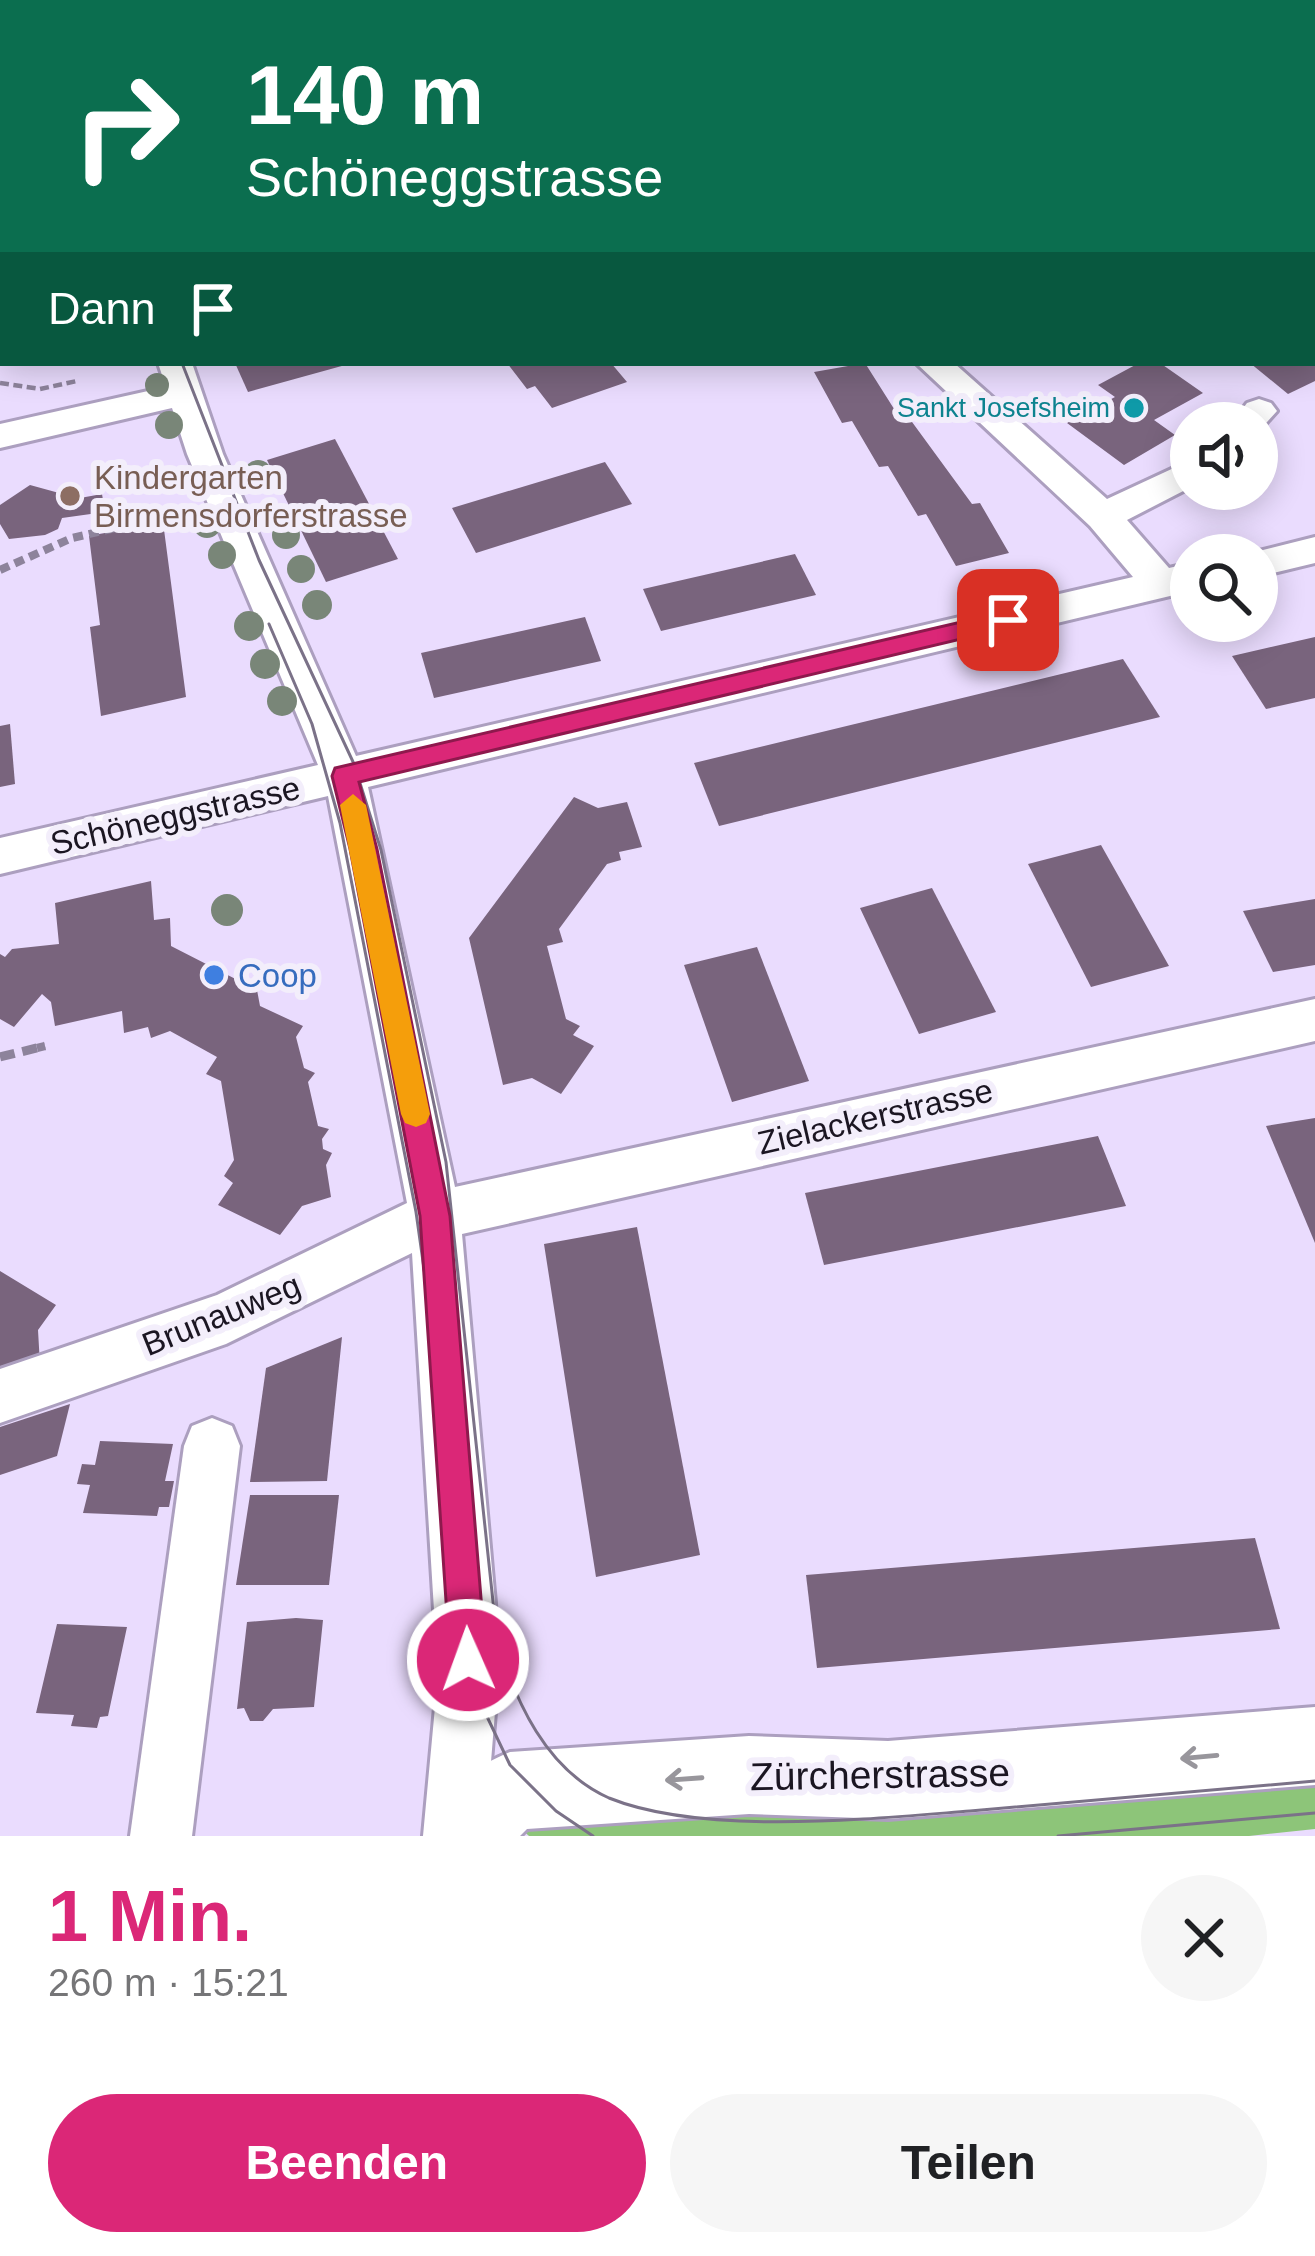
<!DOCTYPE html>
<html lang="de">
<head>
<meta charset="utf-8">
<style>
  :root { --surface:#fff; --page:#f6f6f6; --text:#202124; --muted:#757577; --accent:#db2777 }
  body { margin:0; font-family:Helvetica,sans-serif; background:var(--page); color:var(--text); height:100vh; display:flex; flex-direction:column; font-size:45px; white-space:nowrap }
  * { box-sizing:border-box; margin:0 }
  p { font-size:39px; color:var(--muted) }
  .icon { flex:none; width:66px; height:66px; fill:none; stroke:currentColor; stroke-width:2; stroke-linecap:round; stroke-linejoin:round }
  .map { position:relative; height:1836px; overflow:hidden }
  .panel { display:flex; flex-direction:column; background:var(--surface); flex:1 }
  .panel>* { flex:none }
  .top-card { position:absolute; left:0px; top:0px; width:1317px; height:366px; box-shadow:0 6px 30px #0003; background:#0b6e4f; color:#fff; overflow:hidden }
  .buttons { position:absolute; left:1170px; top:402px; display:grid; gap:24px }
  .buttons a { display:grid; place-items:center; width:108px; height:108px; border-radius:50%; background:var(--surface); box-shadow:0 6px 30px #0003; font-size:60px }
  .pin { position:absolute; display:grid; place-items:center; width:102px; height:102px; color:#fff; margin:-51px; border-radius:24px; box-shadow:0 6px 18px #0006 }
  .me { position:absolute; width:132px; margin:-66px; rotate:358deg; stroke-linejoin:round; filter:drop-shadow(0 0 9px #0008) }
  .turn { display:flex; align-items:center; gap:42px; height:252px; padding:0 48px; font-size:54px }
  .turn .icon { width:156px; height:156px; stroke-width:2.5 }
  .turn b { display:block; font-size:84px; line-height:102px }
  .then { display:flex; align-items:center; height:114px; padding:0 48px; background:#0003; gap:24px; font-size:45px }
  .round { display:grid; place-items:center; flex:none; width:126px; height:126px; border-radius:63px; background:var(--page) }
  .head { display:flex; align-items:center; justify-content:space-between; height:204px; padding:0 48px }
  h1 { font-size:72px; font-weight:700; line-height:90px; color:var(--accent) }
  .button { display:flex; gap:24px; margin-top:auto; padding:24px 48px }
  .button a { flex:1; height:138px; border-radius:72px; background:var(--accent); color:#fff; font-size:48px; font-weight:700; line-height:138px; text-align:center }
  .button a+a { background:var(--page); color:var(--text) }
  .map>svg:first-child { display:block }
  .green { fill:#8dc579 }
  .building { fill:#79647d }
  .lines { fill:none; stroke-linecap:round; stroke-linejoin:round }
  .minor-casing { stroke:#ac9fbf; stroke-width:6 }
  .major-casing { stroke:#ac9fbf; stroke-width:6 }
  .path-far2 { stroke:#8d839b; stroke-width:4.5; stroke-dasharray:9 4.5; stroke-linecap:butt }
  .path-far1 { stroke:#8d839b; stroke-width:8; stroke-dasharray:10 6; stroke-linecap:butt }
  .path { stroke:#8d839b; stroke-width:9; stroke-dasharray:15 8; stroke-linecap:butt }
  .minor { fill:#fff; fill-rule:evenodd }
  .major { fill:#fff; fill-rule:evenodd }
  .tram { stroke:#7b7288; stroke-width:3 }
  .tree { fill:#798678 }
  .oneway { stroke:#98969c }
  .route { fill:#db2777; stroke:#8e194d; stroke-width:3 }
  .slow { fill:#f59e0b }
  .culture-dot { fill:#0f9aa8; stroke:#f3eefb; stroke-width:4.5 }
  .education-dot { fill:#8d6e63; stroke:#f3eefb; stroke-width:4.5 }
  .shop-dot { fill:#3f7fe0; stroke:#f3eefb; stroke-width:4.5 }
  .labels { text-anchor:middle; stroke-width:12; stroke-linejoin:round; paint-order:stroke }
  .far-culture-label { font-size:27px; fill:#0d838f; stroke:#f3eefb; text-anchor:end }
  .education-label { font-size:33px; fill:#785e54; stroke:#f3eefb; text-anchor:start }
  .street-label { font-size:33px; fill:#1b1622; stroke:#f3eefb }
  .shop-label { font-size:33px; fill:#366cbe; stroke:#f3eefb; text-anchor:start }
  .near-street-label { font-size:39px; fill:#1b1622; stroke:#f3eefb }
</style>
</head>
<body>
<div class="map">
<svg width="1315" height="1836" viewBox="0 0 1315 1836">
  <rect width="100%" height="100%" fill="#eadcfe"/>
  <polygon class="green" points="1315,1763 1315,1829 1249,1836 529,1836 520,1828"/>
  <g class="building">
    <polygon points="235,363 349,363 349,364 248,392"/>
    <polygon points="507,363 611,363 627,382 552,408 535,386 527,389"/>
    <polygon points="865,363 896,412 904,411 972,504 980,503 1009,553 956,566 926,514 918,516 888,466 879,467 852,421 842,423 814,372"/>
    <polygon points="1139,363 1160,363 1203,393 1154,420 1175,435 1124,465 1067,423 1115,397 1098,385"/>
    <polygon points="1250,363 1315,363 1315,381 1288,394"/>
    <polygon points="335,439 398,559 326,582 267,460"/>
    <polygon points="605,462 632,504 476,553 452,508"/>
    <polygon points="30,485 70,496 69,500 102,494 105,512 62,518 58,529 45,535 9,539 0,524 0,505"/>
    <polygon points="163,522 186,697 101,716 90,627 100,625 89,536"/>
    <polygon points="795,554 816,595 661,631 643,589"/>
    <polygon points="585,617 601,661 434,698 421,653"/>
    <polygon points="1315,637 1315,698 1266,709 1232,656"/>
    <polygon points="1123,659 1160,717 719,826 694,763"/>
    <polygon points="10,724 15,784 0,787 0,726"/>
    <polygon points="574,797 598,808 627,802 642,847 619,852 621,860 607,864 559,929 563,942 547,946 566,1019 580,1026 573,1035 594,1046 561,1094 532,1078 503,1085 469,938"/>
    <polygon points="1101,845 1169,966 1091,987 1028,864"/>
    <polygon points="151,881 154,920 170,918 171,946 257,990 260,1006 303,1026 296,1037 304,1068 315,1073 308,1082 318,1126 329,1129 322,1139 323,1149 332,1153 326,1165 331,1197 302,1206 280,1235 218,1205 233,1183 224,1176 234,1160 221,1081 206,1074 217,1057 170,1031 151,1038 148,1027 124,1033 122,1011 55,1026 51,1002 42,994 14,1027 0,1019 0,954 5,957 12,949 59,944 55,903"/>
    <polygon points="932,888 996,1012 919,1034 860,908"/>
    <polygon points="1315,899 1315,965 1273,972 1243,911"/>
    <polygon points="757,947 809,1081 732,1102 684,965"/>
    <polygon points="1315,1118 1315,1243 1266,1126"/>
    <polygon points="1098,1136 1126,1206 824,1265 805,1193"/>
    <polygon points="637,1227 700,1555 596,1577 544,1244"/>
    <polygon points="0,1271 56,1305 38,1330 40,1365 0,1377"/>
    <polygon points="342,1337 327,1481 250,1482 266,1368"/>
    <polygon points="70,1404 57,1456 0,1475 0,1427"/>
    <polygon points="100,1441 173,1444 165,1481 174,1481 169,1507 159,1507 157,1516 83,1513 90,1485 77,1484 82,1464 95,1465"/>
    <polygon points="250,1495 339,1495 329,1585 236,1585"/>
    <polygon points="1255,1538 1280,1629 817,1668 806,1575"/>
    <polygon points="296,1618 323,1620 314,1707 273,1709 263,1721 250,1721 244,1708 237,1709 247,1622"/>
    <polygon points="57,1624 127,1627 108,1716 100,1717 97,1728 71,1726 74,1715 36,1713"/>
  </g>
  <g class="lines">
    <g class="minor-casing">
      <g id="minor">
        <rect x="139" y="0" width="28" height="3"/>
        <polygon points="584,0 612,0 614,3 586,3"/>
        <polygon points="1182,0 1218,0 1220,3 1185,3"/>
        <rect x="1314" y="26" width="1" height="16"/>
        <polygon points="158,363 192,363 223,454 356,756 1133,577 1090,526 916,363 954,363 1107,499 1191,460 1191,487 1127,520 1169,568 1191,563 1191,591 368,787 455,1187 1315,999 1315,1041 462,1234 495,1603 498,1675 485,1836 423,1836 438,1675 412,1253 226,1344 0,1423 0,1369 217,1295 407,1203 328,796 0,874 0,838 318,765 187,454 172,408 0,448 0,424 166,387"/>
        <polygon points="1259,399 1271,403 1277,411 1257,433 1257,423 1232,423 1247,403"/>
        <polygon points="1315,537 1315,563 1257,577 1257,555 1243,555"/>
        <polygon points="212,1418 232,1426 240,1446 192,1836 130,1836 184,1446 192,1426"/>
      </g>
    </g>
    <g class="major-casing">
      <path id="major" d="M 1315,1707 L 1315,1785 L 888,1819 L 749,1814 L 527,1829 L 520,1836 L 424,1836 C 441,1796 470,1768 510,1752 L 749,1736 L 888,1741 Z"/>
    </g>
    <g class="path-far2">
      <polyline points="193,3 219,0"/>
      <polyline points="0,383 40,389 77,381"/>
    </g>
    <g class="path-far1">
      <polyline points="0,570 72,538 190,511"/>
      <polyline points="37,1048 45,1046"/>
    </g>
    <polyline class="path" points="0,1057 45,1046"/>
    <use href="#minor" class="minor"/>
    <use href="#major" class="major"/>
    <g class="tram">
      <path d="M 182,363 L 259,560 L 354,764 L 381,850 L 446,1162 L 497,1639 C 515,1701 546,1770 609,1798 C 703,1836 868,1819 970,1811 C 1085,1802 1200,1792 1315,1781"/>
      <polyline points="269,624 312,724 340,823 416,1212 443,1403 459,1601 473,1687 510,1765 556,1811 593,1836"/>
      <polyline points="1058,1836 1315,1813"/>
    </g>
  </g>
  <g class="tree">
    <circle cx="157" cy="385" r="12"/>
    <circle cx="169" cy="425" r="14"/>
    <circle cx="258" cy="474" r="14"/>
    <circle cx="207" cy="524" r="14"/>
    <circle cx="286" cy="535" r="14"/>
    <circle cx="222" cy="555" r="14"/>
    <circle cx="301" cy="569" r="14"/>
    <circle cx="317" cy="605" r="15"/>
    <circle cx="249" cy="626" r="15"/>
    <circle cx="265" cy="664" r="15"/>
    <circle cx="282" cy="701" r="15"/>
    <circle cx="227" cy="910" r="16"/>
  </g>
  <defs><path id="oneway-shaft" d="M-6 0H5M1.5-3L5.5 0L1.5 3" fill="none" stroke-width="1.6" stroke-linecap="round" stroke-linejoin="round" transform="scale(3)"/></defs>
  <g class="oneway">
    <use href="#oneway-shaft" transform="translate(1199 1757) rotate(175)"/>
    <use href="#oneway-shaft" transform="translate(684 1779) rotate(176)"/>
  </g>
  <polygon class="route" points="1008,611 1020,620 1016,626 359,782 377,849 450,1216 486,1660 480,1672 468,1678 455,1672 450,1660 420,1216 350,849 332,776 335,768"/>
  <polygon class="slow" points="353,794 366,805 430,1114 426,1123 416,1127 405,1123 401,1114 340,805"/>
  <circle class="culture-dot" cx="1134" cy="408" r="12"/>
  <circle class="education-dot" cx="70" cy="496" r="12"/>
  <circle class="shop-dot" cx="214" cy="975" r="12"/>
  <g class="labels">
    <g class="far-culture-label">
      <text x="1110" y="417">Sankt Josefsheim</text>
    </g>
    <g class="education-label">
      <text x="94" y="489">Kindergarten<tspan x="94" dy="38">Birmensdorferstrasse</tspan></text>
    </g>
    <g class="street-label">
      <text transform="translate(175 815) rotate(-13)" y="12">Schöneggstrasse</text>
      <text transform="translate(875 1116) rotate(-13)" y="12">Zielackerstrasse</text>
      <text transform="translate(221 1314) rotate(-22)" y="12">Brunauweg</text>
    </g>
    <g class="shop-label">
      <text x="238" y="987">Coop</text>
    </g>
    <g class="near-street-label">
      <text transform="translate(880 1774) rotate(-1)" y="14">Zürcherstrasse</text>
    </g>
  </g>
</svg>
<div class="buttons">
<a><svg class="icon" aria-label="sound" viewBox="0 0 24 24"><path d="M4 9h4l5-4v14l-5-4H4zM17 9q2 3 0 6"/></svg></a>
<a><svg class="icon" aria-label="search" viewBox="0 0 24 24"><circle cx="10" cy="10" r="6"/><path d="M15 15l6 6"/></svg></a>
</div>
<div class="pin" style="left:1008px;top:620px;background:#d93025"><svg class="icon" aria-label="arrive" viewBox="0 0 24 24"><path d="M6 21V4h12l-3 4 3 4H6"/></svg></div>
<svg class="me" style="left:468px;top:1660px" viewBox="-20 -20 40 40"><circle r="17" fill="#db2777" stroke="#fff" stroke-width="3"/><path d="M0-11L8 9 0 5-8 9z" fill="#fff"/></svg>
<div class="top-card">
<div class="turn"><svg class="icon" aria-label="right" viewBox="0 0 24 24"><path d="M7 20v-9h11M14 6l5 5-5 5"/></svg><div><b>140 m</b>Schöneggstrasse</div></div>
<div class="then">Dann<svg class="icon" aria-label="arrive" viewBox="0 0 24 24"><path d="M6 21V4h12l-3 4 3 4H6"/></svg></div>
</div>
</div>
<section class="panel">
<div class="head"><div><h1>1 Min.</h1><p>260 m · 15:21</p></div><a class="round"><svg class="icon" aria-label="close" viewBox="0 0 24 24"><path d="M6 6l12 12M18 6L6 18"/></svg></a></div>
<div class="button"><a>Beenden</a><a>Teilen</a></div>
</section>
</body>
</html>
